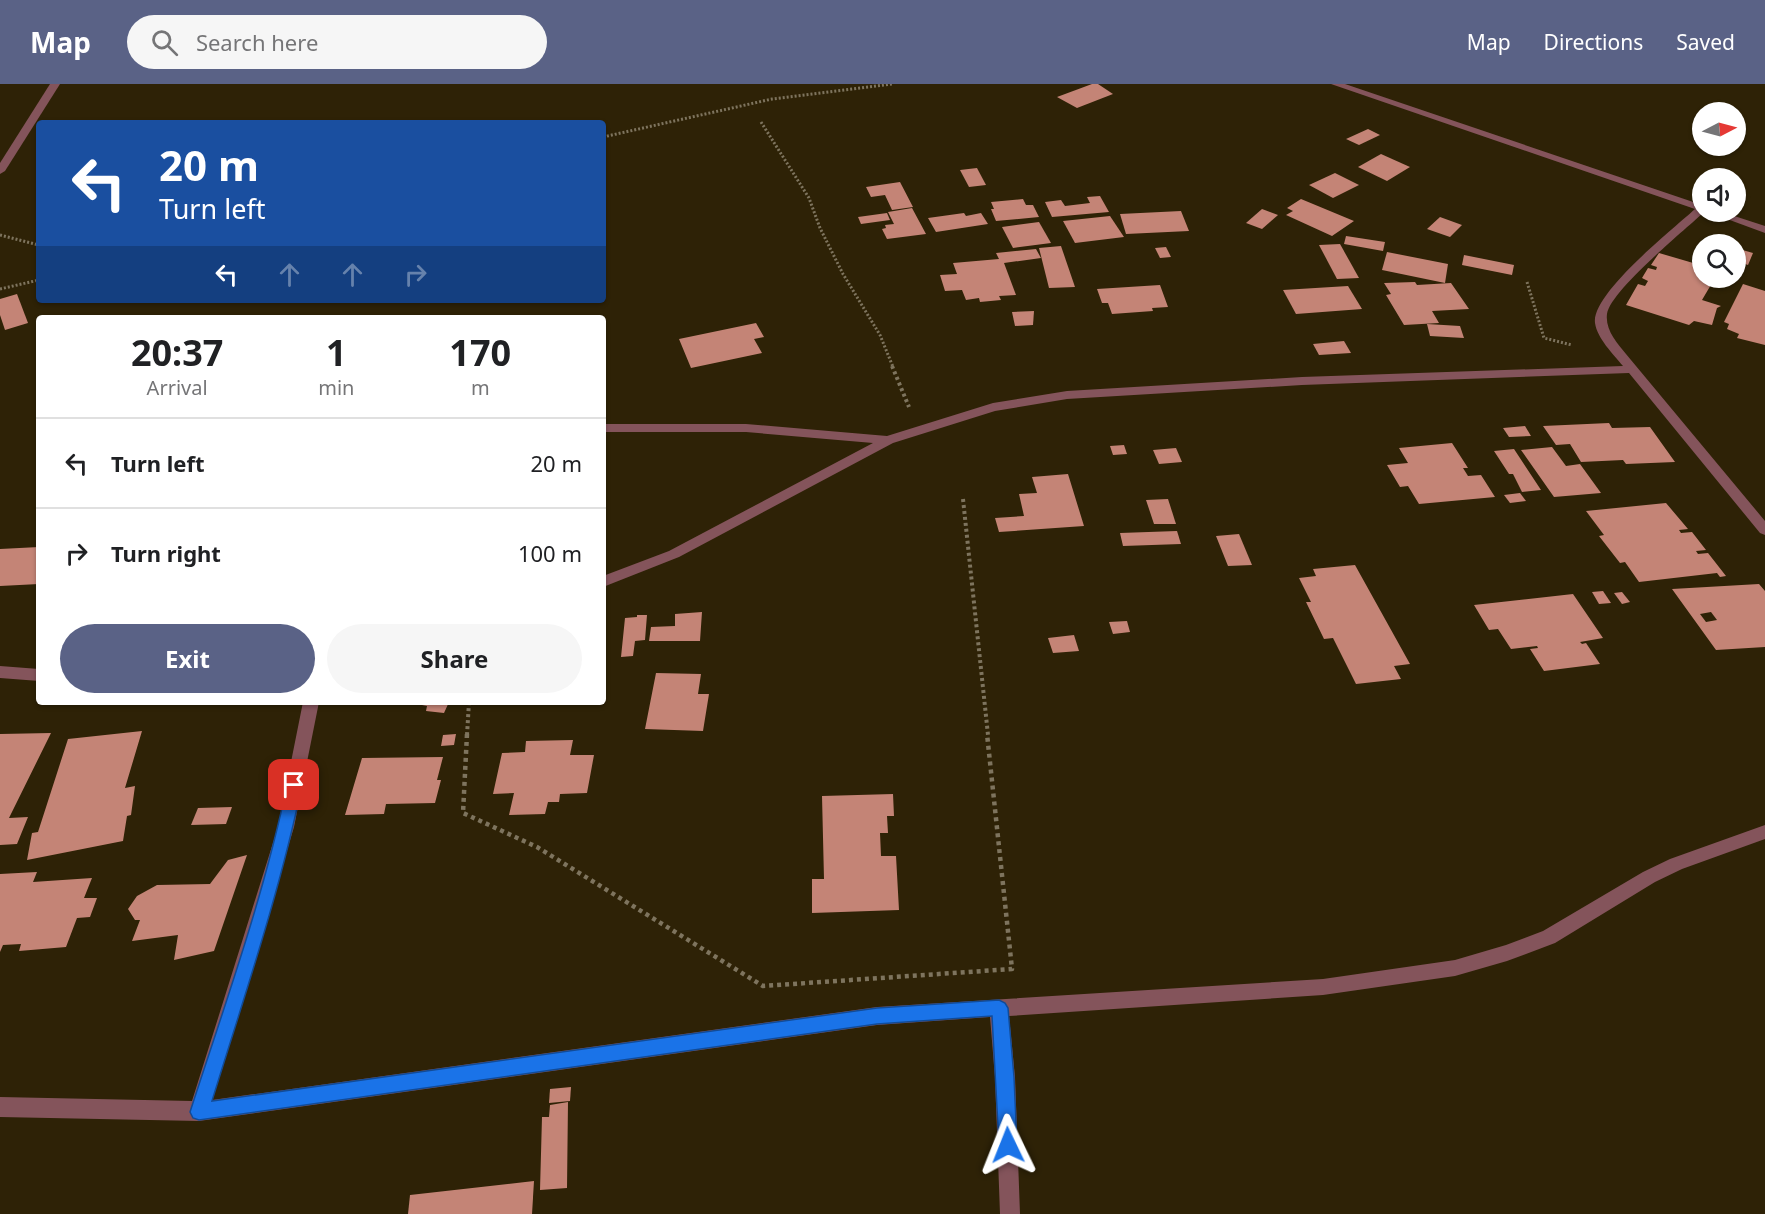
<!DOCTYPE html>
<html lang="en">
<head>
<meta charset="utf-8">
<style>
  :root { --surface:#fff; --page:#f6f6f6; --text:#202124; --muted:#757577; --line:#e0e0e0; --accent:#5a6286 }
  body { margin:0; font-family:"Noto Sans",sans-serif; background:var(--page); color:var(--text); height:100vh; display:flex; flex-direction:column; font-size:22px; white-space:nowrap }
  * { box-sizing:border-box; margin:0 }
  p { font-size:20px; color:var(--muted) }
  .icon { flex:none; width:33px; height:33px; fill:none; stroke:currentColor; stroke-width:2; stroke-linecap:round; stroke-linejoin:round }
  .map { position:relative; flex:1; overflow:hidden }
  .details { position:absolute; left:36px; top:231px; width:570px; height:390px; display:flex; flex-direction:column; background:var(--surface); border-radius:6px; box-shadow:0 2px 4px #0004 }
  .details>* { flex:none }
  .guide { position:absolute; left:36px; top:36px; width:570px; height:183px; border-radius:6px; box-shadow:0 2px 4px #0004; background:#1a4fa0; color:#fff; overflow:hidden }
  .needle { width:39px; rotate:84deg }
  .tools { position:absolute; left:1692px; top:18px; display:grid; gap:12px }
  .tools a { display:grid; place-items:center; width:54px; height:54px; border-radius:50%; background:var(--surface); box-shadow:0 2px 4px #0004; font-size:30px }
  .pin { position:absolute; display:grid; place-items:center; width:51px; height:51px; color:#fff; margin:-26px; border-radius:12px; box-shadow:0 3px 9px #0006 }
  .me { position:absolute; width:66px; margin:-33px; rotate:358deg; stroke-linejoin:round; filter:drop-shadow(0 0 4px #0008) }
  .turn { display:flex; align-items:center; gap:21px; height:126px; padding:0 24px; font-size:27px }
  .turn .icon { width:78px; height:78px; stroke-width:2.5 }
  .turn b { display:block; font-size:42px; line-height:51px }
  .lanes { display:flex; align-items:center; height:57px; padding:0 24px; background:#0003; justify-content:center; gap:30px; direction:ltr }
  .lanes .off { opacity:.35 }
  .eta { display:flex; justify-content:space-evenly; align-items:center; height:102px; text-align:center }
  .eta b { font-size:36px; font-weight:700; line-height:42px }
  .button { display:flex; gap:12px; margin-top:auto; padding:12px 24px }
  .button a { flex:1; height:69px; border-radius:36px; background:var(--accent); color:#fff; font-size:24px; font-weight:700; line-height:69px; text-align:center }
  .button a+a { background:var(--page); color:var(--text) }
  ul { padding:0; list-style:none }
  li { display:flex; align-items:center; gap:18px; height:90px; padding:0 24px; border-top:2px solid var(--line) }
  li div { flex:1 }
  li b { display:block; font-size:22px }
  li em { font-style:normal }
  header { display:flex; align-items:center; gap:36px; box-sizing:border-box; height:84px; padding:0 30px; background:var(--accent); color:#fff }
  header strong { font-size:28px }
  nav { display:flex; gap:33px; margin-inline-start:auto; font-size:21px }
  .search { width:420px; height:54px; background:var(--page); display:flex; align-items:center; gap:15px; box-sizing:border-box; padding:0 21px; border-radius:33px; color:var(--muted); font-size:22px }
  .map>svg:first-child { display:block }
  .building { fill:#c48476; fill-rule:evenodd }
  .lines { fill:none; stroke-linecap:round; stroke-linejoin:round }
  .path-far2 { stroke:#7e745e; stroke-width:3; stroke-dasharray:2 2; stroke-linecap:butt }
  .path-far1 { stroke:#7e745e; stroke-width:4; stroke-dasharray:3 3; stroke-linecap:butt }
  .path { stroke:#7e745e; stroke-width:4.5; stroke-dasharray:4 4; stroke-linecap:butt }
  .minor { fill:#84545b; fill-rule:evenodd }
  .route { fill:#1a73e8; stroke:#114b97; stroke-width:1.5 }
</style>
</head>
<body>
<header>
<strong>Map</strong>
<div class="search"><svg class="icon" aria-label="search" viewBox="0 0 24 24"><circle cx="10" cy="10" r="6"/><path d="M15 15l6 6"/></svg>Search here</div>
<nav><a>Map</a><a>Directions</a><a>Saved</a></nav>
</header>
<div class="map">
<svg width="1765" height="1130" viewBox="0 0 1765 1130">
  <rect width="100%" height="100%" fill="#2e2206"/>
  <g class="building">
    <polygon points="1092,0 1098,0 1113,10 1077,24 1057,13"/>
    <polygon points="1368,45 1380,51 1359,61 1346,55"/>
    <polygon points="1381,70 1410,83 1387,97 1358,83"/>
    <polygon points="977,84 986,101 969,103 960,86"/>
    <polygon points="1335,89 1359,101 1333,114 1309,101"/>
    <polygon points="900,98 913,123 892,126 885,111 871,113 866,103"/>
    <polygon points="1100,112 1109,128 1052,133 1045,118 1061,116 1065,122 1090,119 1087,113"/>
    <polygon points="1023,115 1026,121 1033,121 1039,133 996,137 991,125 994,125 991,118"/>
    <polygon points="1301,115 1354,137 1332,152 1286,131 1293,127 1287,124"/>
    <polygon points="912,124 926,150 887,155 882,145 886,144 885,141 894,140 888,128"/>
    <polygon points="1262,125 1278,131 1262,145 1246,139"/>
    <polygon points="1181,127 1189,147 1126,150 1120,130"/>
    <polygon points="887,129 890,136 861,140 858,133"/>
    <polygon points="964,129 966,132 981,129 988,140 936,148 928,134"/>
    <polygon points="1110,132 1124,153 1075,159 1063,137"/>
    <polygon points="1440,133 1462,141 1450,153 1427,145"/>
    <polygon points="1039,138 1051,159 1013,164 1002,143"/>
    <polygon points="1346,152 1385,158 1383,167 1344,160"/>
    <polygon points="1340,160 1359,194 1337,195 1319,161"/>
    <polygon points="1061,162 1075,203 1049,204 1039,164"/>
    <polygon points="1166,163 1171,173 1160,174 1155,164"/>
    <polygon points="1036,165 1041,174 1004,179 1016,211 999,212 1001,216 980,218 979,214 966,216 962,206 945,207 940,191 957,190 953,179 999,175 996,169"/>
    <polygon points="1739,165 1753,169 1748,181 1736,177"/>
    <polygon points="1387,168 1448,180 1445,199 1382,186"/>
    <polygon points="1659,169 1700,181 1702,194 1706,194 1712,199 1702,216 1721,222 1717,224 1712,241 1694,237 1689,241 1626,221 1638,200 1645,202 1648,197 1642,194 1648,184 1656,186 1657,183 1651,181"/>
    <polygon points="1464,171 1514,181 1512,191 1462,181"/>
    <polygon points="1415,198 1417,201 1451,199 1469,225 1432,227 1439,239 1404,241 1386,211 1391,210 1384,199"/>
    <polygon points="1743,200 1765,207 1765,261 1737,254 1739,250 1727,245 1729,240 1724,238"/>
    <polygon points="1160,201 1168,223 1152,224 1153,227 1112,230 1108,219 1102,219 1097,205"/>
    <polygon points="1348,202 1362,225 1296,230 1283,206"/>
    <polygon points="17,210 28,239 5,246 0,231 0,215"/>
    <polygon points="1034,227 1033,241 1015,242 1012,228"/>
    <polygon points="756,239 764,253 754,255 762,269 691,284 679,255"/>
    <polygon points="1427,240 1460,242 1464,254 1430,252"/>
    <polygon points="1344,257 1351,269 1319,271 1313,260"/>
    <polygon points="1609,339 1612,344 1650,343 1675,378 1626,380 1623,376 1581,378 1570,360 1556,361 1543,342"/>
    <polygon points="1525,342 1531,352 1509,353 1503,344"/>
    <polygon points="1452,359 1468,384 1463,384 1468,392 1481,391 1495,413 1419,420 1408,402 1400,403 1387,381 1408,379 1399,364"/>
    <polygon points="1124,361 1127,370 1113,371 1110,362"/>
    <polygon points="1552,363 1566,382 1580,380 1601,409 1554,413 1521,366"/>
    <polygon points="1176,364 1182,378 1159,380 1153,366"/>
    <polygon points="1514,365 1541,406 1522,408 1513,390 1509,390 1494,367"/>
    <polygon points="1068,390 1084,442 999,448 995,434 1024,432 1019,410 1037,409 1032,393"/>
    <polygon points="1520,409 1526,417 1510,419 1504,411"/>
    <polygon points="1168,415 1176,440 1154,440 1146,416"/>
    <polygon points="1666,419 1688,445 1679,446 1681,449 1692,448 1706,466 1696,467 1698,470 1708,469 1726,492 1720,493 1717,489 1639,498 1625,478 1620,479 1599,452 1604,451 1586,427"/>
    <polygon points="1177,447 1181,460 1123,462 1120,449"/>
    <polygon points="1239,450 1252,481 1228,482 1216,452"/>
    <polygon points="39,463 39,500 0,502 0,465"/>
    <polygon points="1355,481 1410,580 1394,582 1401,595 1356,600 1333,554 1324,555 1306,518 1311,518 1299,494 1316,492 1313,485"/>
    <path d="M 1759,500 L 1765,507 L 1765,563 L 1716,566 L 1672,505 ZM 1711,528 L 1717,536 L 1706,538 L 1700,530 Z"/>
    <polygon points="1603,507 1611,519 1599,520 1592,508"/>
    <polygon points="1622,508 1630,518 1622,520 1614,509"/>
    <polygon points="1573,510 1603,554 1580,558 1582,560 1586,559 1600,580 1544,587 1530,565 1538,564 1537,562 1511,565 1498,545 1489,546 1474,521"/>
    <polygon points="702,528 700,557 649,557 651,543 675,542 675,530"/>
    <polygon points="637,531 647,531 645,556 635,557 633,572 621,573 625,534 637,533"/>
    <polygon points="1127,537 1130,548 1113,550 1109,538"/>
    <polygon points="1074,551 1079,567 1053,569 1048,554"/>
    <polygon points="656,589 701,590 698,610 709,610 703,647 645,645"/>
    <polygon points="424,618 449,618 444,629 426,627 427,622 422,621"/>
    <polygon points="142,647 125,704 135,702 131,731 127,732 123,757 27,776 32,749 38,748 68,655"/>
    <polygon points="51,649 9,734 28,733 17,760 0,761 0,650"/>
    <polygon points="456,650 454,661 441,662 443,651"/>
    <polygon points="573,656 570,671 594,671 587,709 560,710 559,718 548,718 545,730 509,731 514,709 493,710 502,669 525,668 526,657"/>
    <polygon points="443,673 437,696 441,696 435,719 386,720 384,730 345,731 362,674"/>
    <polygon points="893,710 894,732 887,732 888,749 880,749 881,772 896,772 899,826 812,829 812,795 824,795 822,712"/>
    <polygon points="232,723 226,740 191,741 198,724"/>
    <polygon points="247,771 214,867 174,876 178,851 132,857 140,836 135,836 128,825 137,812 157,801 210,800 228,776"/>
    <polygon points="37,788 33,798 92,794 84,814 97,814 90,833 77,834 66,863 19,867 21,860 3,861 0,868 0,790"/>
    <polygon points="571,1003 570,1017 549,1019 550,1005"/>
    <polygon points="568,1018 567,1104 540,1106 542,1033 549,1033 550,1021"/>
    <polygon points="534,1097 532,1130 408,1130 410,1111"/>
  </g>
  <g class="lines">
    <g class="path-far2">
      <polyline points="761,38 809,114 820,144 843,190 880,251 893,283"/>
      <polyline points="603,53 772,15 892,0"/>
      <polyline points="0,151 39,161"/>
      <polyline points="1527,198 1544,254 1572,261"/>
      <polyline points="0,205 39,196"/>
    </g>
    <g class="path-far1">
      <polyline points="892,282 909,323"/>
      <polyline points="963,415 988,651"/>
      <polyline points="467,651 469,618"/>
    </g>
    <polyline class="path" points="467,650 463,729 537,763 763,902 1012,885 987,650"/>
    <g class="minor">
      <polygon points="50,0 60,0 5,87 0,90 0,79"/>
      <path d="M 1331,0 L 1345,0 L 1702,121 L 1702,128 L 1704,128 C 1685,146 1610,207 1607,230 C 1605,246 1617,259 1626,270 L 1765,437 L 1765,451 L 1760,449 L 1629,289 L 1302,301 L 1067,315 L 995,327 L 893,359 L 679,473 L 603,503 L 603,492 L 669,467 L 873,359 L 746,348 L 603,348 L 603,340 L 746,340 L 887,352 L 993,319 L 1067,307 L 1302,293 L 1623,282 C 1613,270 1597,254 1595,239 C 1591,210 1672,146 1695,125 Z"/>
      <polygon points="1708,128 1722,128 1765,142 1765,149"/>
      <polygon points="0,582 39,585 39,597 0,594"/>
      <polygon points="303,618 319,618 294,743 212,1016 877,923 1323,895 1455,876 1506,861 1543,847 1643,788 1670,775 1765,741 1765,755 1682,785 1655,798 1555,859 1507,877 1455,892 1323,911 1009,932 1015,993 1020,1130 1000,1130 995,993 990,933 877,941 199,1037 0,1033 0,1013 192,1017 278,743"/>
    </g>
  </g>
  <path class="route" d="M 294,695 L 300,697 L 302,701 C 280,808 244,913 212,1017 L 877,924 L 999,916 L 1005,919 L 1008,924 L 1014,993 L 1017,1061 L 1014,1068 L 1008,1070 L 1001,1068 L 999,1061 L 992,932 L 877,940 L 199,1036 L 193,1034 L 190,1028 C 225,920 264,812 287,701 L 289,697 Z"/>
</svg>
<div class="tools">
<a><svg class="needle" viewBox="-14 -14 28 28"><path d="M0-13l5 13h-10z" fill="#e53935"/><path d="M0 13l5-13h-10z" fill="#757577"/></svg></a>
<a><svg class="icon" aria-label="sound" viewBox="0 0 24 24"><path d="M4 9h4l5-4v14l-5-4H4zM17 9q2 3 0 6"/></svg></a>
<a><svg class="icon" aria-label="search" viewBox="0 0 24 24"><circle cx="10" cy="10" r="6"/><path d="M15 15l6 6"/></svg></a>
</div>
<div class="pin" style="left:294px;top:701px;background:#d93025"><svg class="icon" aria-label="arrive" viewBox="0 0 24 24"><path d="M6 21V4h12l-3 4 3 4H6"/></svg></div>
<svg class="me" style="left:1008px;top:1061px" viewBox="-20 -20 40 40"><path d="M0-17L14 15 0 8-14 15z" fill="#1a73e8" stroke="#fff" stroke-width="4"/></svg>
<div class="guide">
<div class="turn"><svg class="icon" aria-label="left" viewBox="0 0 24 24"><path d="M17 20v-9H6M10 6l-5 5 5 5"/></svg><div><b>20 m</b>Turn left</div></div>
<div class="lanes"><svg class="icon" aria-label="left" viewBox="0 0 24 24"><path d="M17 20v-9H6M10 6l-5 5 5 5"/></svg><svg class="icon off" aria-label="ahead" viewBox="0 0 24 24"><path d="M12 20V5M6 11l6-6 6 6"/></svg><svg class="icon off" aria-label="ahead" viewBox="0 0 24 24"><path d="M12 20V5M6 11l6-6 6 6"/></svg><svg class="icon off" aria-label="right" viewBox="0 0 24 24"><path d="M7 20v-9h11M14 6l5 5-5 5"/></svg></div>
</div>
<section class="details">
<div class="eta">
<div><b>20:37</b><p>Arrival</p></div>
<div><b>1</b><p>min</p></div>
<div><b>170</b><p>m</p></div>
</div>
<ul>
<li><svg class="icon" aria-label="left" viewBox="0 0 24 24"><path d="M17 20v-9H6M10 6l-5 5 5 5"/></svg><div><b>Turn left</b></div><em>20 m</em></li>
<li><svg class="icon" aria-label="right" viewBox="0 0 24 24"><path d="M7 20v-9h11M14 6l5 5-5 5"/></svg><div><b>Turn right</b></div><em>100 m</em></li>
</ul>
<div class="button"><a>Exit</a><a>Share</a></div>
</section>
</div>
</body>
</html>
